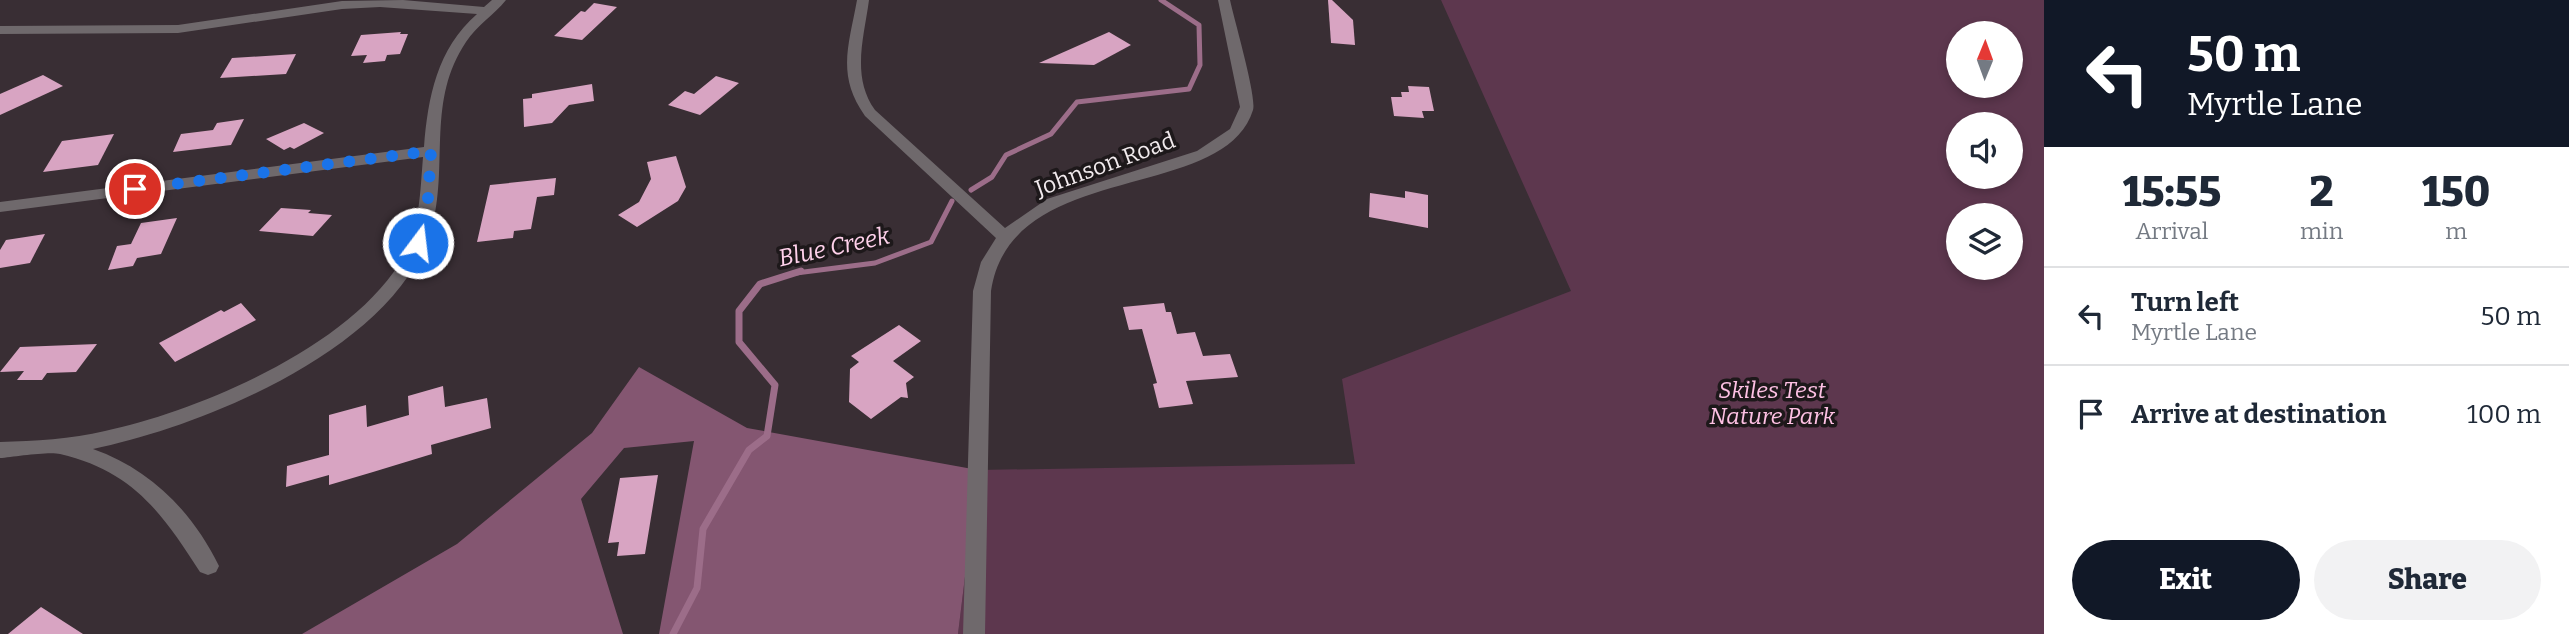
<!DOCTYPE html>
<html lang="en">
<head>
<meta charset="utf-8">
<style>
  :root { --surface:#fff; --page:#f2f2f3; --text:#1f2937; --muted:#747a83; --line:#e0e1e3; --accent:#111827 }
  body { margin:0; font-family:Bitter,serif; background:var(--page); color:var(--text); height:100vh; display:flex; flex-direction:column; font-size:26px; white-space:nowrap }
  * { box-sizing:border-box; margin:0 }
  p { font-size:23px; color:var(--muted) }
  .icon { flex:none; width:38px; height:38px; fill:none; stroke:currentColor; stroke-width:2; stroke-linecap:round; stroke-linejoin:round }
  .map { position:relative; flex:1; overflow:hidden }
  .drawer { display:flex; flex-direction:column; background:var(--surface); width:525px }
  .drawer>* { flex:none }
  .guide { background:#111827; color:#fff; overflow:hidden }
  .needle { width:46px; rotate:1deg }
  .fabs { position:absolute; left:1946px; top:21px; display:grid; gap:14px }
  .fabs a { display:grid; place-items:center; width:77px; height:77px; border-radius:50%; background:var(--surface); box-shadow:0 4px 10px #0003; font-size:35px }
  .pin { position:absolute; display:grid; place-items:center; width:60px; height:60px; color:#fff; margin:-30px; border:4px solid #fff; border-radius:50%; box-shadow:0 2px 7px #0007 }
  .me { position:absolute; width:77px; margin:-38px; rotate:15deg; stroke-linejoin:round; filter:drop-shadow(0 0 5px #0008) }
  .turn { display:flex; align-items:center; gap:24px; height:147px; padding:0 28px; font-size:32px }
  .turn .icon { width:91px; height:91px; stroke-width:2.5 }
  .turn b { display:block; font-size:49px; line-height:60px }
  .eta { display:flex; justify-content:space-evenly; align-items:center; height:119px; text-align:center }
  .eta b { font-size:42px; font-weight:800; line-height:49px }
  .button { display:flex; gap:14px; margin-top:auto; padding:14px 28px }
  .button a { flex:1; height:80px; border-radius:42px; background:var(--accent); color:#fff; font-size:28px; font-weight:800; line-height:80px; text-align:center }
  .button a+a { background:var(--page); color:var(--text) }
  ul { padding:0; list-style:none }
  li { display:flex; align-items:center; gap:21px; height:98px; padding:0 28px; border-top:2px solid var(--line) }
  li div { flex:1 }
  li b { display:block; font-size:26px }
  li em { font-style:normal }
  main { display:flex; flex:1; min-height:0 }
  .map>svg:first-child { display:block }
  .green { fill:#5d374e; fill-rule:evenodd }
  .forest { fill:#845671 }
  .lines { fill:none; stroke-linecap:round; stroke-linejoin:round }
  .stream-far1 { stroke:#9c6d89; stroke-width:5 }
  .stream { stroke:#9c6d89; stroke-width:7 }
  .building { fill:#d8a4c2 }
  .minor { fill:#6f696c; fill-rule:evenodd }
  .route { stroke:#1a73e8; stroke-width:12; stroke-dasharray:0 21.6 }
  .labels { text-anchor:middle; stroke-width:7; stroke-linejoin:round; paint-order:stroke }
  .street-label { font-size:23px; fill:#f1eaed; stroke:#1d181a }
  .park-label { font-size:23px; font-style:italic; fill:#fec1e4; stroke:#1d181a }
  .water-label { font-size:24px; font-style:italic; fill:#ffd1eb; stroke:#1d181a }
</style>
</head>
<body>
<main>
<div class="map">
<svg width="2044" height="634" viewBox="0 0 2044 634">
  <rect width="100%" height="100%" fill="#392e34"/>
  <path class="green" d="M 1441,0 L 2044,0 L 2044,634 L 958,634 L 978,470 L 1355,464 L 1342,379 L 1571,291 ZM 1958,33 L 2011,33 L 2011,86 L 1958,86 ZM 1958,124 L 2011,124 L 2011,177 L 1958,177 ZM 1958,215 L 2011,215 L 2011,268 L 1958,268 Z"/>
  <polygon class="forest" points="639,367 747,428 978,470 958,634 659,634 694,441 624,448 581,499 623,634 302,634 457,544 592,433"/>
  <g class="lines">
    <g class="stream-far1">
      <polyline points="971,190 992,177 1006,155 1051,134 1077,102 1189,89 1200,65 1199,25 1161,0"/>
      <polyline points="796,273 875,263 931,242 952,201"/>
    </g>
    <polyline class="stream" points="673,634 697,588 703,529 749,450 767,436 775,385 739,342 739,311 760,284 801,271"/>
  </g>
  <g class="building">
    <polygon points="1328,0 1332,0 1353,20 1355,45 1331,43"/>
    <polygon points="594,3 617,7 582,40 554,36 581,11 585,12"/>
    <polygon points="401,32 400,34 408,34 400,54 387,55 385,61 363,63 367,55 351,56 361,35"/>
    <polygon points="1109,32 1131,45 1094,65 1039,63"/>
    <polygon points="296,54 286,74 220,78 232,58"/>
    <polygon points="43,75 63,86 0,115 0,94"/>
    <polygon points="716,76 739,83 700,115 668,105 685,91 694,94"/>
    <polygon points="592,84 594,101 569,105 552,123 524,127 523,99 532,98 532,94"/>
    <polygon points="1408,86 1429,87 1434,111 1422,111 1424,118 1394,116 1391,97 1402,97 1401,92 1409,92"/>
    <polygon points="244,119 231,145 173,152 181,134 213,130 217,123"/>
    <polygon points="304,123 324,133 294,149 290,147 284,150 266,139"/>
    <polygon points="114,134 98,165 43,172 62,141"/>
    <polygon points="676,156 686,187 678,201 637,227 618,215 639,202 651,179 647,162"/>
    <polygon points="556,178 554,195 537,197 531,229 514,231 513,238 477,242 490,185"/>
    <polygon points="1405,191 1428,195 1428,228 1369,217 1370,193 1405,198"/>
    <polygon points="281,208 311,210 308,213 332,215 313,236 259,231"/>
    <polygon points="177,218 161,254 137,258 133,266 108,270 117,246 131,244 141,223"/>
    <polygon points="45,234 30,263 0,268 0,250 6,240"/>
    <polygon points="241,303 256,320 175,362 159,343 221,310 224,312"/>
    <polygon points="1164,303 1166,312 1171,312 1177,334 1195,332 1203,356 1230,354 1238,377 1186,381 1193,404 1159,408 1153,384 1157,383 1142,329 1129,330 1123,307"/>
    <polygon points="899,325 921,341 893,361 914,377 906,383 908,398 901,397 871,419 849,402 850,369 859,362 851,356"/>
    <polygon points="97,344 76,372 47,373 42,380 17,380 24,371 0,372 20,347"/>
    <polygon points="443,386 445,407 487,398 491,428 431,445 432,454 373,472 329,485 329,475 286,487 287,466 329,455 329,415 366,405 367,427 409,415 408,396"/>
    <polygon points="658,475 645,554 617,556 619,542 608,543 620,478"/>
    <polygon points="41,607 83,634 8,634"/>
  </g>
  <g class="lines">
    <g class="minor">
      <path d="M 403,0 L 484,7 L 492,0 L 506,0 C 494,15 477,25 466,42 C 427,100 448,162 433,223 C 402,346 205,426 93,449 C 150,469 192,511 219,566 L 216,572 L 208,575 L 200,572 C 162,513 133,471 60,454 C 49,451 13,457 0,458 L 0,442 C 35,441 71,439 105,431 C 199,411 346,348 399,264 C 420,231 420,194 423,157 L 0,212 L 0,202 L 424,147 C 428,97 437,49 477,14 L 380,7 L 342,9 L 178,33 L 0,34 L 0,26 L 178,25 L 342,1 Z"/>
      <path d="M 857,0 L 869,0 C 864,38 851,76 875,110 L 1005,228 L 1047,199 L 1197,151 L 1230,129 L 1240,107 L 1218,0 L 1230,0 C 1234,19 1257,97 1253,110 C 1224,204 1011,158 991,291 L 985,634 L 963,634 L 973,291 L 981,262 L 996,238 L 865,116 C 836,75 849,45 857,0 Z"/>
    </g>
  </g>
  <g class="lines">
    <polyline class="route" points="135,189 431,151 427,214 418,243"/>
  </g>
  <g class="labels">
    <g class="street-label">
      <text transform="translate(1105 164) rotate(-20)" y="8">Johnson Road</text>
    </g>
    <g class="park-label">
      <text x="1772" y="398">Skiles Test<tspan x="1772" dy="26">Nature Park</tspan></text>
    </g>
    <g class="water-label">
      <text transform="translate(834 247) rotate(-12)" y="8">Blue Creek</text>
    </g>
  </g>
</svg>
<div class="fabs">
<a><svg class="needle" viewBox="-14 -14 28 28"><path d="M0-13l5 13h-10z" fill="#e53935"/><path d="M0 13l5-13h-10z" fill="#747a83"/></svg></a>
<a><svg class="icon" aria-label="sound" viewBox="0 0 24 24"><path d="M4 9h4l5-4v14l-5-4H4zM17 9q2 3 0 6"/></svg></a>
<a><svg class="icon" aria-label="layers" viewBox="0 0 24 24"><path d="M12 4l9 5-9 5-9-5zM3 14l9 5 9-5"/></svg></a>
</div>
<div class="pin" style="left:135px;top:189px;background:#d93025"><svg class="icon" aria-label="arrive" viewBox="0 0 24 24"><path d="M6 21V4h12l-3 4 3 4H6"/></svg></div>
<svg class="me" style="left:418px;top:243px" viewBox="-20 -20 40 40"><circle r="17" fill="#1a73e8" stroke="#fff" stroke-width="3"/><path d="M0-11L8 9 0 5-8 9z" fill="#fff"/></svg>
</div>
<section class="drawer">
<div class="guide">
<div class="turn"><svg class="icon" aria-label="left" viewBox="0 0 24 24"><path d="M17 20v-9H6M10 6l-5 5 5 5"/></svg><div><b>50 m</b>Myrtle Lane</div></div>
</div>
<div class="eta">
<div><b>15:55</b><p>Arrival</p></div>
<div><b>2</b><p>min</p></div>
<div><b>150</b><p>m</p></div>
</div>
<ul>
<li><svg class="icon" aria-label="left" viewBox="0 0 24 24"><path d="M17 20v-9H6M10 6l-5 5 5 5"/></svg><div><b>Turn left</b><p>Myrtle Lane</p></div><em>50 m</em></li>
<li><svg class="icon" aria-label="arrive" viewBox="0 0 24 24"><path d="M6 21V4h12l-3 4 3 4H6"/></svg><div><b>Arrive at destination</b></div><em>100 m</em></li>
</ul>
<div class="button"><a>Exit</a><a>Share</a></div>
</section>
</main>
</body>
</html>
